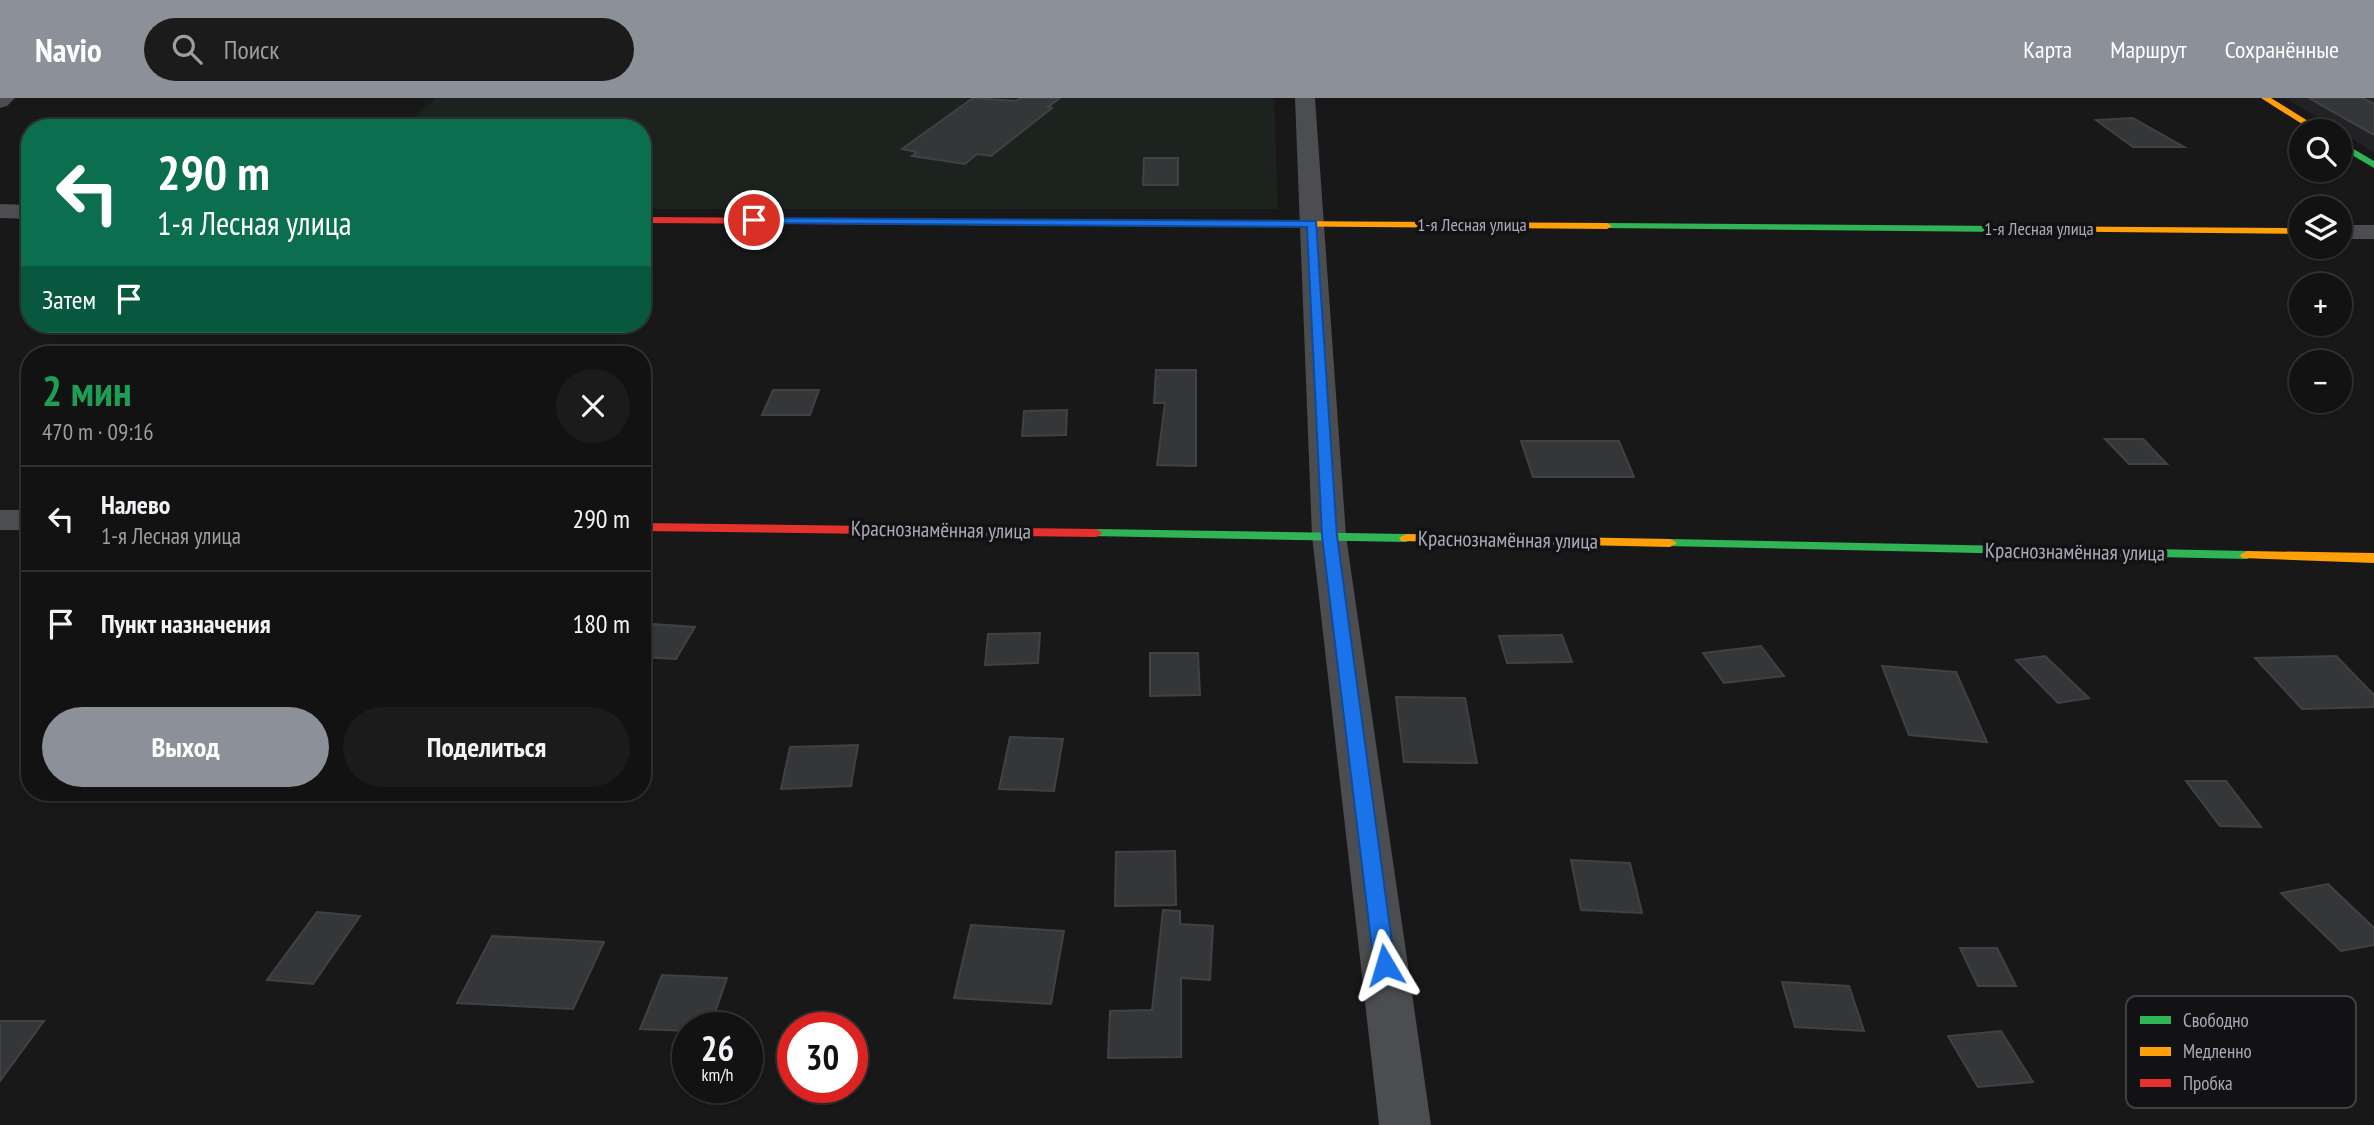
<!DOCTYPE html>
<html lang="ru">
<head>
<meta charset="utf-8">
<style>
  :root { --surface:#121212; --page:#1b1b1b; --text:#f1f3f6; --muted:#9c9e9f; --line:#313232; --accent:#8c9099 }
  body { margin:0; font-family:"PT Sans Narrow",sans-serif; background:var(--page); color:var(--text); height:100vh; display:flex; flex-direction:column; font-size:26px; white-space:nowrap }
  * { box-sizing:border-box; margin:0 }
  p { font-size:23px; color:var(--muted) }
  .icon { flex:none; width:38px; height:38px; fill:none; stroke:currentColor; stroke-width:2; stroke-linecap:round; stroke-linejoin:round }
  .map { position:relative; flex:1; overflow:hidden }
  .sheet { position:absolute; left:21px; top:248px; width:630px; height:455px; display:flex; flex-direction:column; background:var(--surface); border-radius:28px; box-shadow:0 2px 5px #0004,0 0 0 2px var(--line) }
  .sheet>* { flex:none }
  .hud { position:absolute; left:21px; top:21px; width:630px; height:214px; border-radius:28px; box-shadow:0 2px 5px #0004,0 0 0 2px var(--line); background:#0b6e4f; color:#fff; overflow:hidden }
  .tools { position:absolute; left:2289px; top:21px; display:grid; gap:14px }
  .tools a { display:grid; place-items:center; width:63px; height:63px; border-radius:50%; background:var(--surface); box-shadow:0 2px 5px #0004,0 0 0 2px var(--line); font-size:35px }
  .speed { position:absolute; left:672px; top:914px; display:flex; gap:14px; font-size:35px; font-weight:700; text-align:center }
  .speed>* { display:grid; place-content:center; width:91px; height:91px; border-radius:50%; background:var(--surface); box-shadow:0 2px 5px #0004,0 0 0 2px var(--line); line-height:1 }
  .speed small { font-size:18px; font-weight:400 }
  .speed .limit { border:10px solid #d22; background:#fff; color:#111 }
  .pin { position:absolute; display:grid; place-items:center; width:60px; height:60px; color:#fff; margin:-30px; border:4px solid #fff; border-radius:50%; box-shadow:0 2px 7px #0007 }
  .me { position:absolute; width:77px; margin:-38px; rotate:353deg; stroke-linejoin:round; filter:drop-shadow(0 0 5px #0008) }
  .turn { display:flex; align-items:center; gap:24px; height:147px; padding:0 21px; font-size:32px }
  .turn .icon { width:91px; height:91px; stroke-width:2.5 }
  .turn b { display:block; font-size:49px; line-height:60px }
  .then { display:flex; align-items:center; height:66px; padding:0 21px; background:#0003; gap:14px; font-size:26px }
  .round { display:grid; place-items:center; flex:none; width:74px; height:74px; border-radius:37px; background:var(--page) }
  .headline { display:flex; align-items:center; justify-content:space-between; height:119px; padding:0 21px }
  h1 { font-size:42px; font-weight:800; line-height:52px; color:#1e9e55 }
  .button { display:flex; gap:14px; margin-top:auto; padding:14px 21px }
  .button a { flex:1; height:80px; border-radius:42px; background:var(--accent); color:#fff; font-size:28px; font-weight:800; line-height:80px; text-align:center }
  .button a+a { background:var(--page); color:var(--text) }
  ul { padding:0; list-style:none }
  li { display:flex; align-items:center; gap:21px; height:105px; padding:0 21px; border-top:2px solid var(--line) }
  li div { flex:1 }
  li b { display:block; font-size:26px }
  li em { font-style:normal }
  header { display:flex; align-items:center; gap:42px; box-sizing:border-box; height:98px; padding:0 35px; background:var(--accent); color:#fff }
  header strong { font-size:33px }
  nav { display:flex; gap:38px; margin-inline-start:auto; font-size:24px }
  .search { width:490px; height:63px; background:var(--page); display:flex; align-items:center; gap:18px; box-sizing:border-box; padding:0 24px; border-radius:38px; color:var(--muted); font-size:26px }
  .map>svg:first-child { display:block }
  .built { fill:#222225 }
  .green { fill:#1c221e }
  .building { fill:#353638; stroke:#404144; stroke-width:2 }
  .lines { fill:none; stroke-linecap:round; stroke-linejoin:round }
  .street { fill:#4c4d51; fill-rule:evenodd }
  .fast { fill:#30b455; fill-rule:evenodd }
  .slow { fill:#ff9f0a; fill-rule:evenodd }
  .jam { fill:#e5322d; fill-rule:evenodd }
  .route { fill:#1a73e8; stroke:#114b97; stroke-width:2 }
  .labels { text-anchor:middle; stroke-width:7; stroke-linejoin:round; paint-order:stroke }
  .far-street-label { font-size:18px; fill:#a9acb8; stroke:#121214 }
  .street-label { font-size:21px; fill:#a9acb8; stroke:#121214 }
  .key { fill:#121214; stroke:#3f4045; stroke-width:2 }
  .key-label { font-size:19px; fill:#a9acb8 }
</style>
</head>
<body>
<header>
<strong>Navio</strong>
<div class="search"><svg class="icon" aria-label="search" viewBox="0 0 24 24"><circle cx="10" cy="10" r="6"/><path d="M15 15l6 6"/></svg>Поиск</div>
<nav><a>Карта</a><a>Маршрут</a><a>Сохранённые</a></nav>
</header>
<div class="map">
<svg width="2374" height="1027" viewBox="0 0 2374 1027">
  <rect width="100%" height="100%" fill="#181818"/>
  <polygon class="built" points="2285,0 2374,0 2374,55 2340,33"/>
  <polygon class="green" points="436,0 1274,0 1278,111 642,111 642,30 403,30"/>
  <g class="building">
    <polygon points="973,0 1016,3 1020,0 1060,0 1048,9 1052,10 991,58 977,56 965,66 912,58 917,54 902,51"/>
    <polygon points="2309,0 2363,0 2374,6 2374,37"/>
    <polygon points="2133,20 2184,49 2133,49 2096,22"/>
    <polygon points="1144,60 1178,60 1178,87 1143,87"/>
    <polygon points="1156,272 1196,272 1196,368 1157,367 1165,305 1154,305"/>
    <polygon points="773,292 819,292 810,317 762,317"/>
    <polygon points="1067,312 1066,337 1022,338 1024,313"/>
    <polygon points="2105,341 2143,341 2167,366 2129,366"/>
    <polygon points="1521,343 1619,343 1634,379 1533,379"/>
    <polygon points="653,526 695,529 676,561 642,559 642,542"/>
    <polygon points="1040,535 1038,565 985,567 988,536"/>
    <polygon points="1562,537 1572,564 1507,565 1499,538"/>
    <polygon points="1761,548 1784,578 1724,585 1703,555"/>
    <polygon points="1150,555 1198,555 1200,597 1150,598"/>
    <polygon points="2045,558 2089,600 2058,605 2016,562"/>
    <polygon points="2336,558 2374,597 2374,609 2302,611 2255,560"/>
    <polygon points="1882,568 1956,574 1987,644 1909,637"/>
    <polygon points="1396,599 1465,600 1477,665 1404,664"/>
    <polygon points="1010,639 1063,641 1054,693 999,691"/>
    <polygon points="858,647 851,688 781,691 790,649"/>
    <polygon points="2186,683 2226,683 2261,729 2220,728"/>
    <polygon points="1175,753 1176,807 1115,808 1116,754"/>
    <polygon points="1571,762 1630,765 1642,815 1581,812"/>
    <polygon points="2328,786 2374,830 2374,847 2341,853 2281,795"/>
    <polygon points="1163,812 1180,813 1180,826 1213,828 1210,882 1181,880 1181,959 1108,960 1110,913 1152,912"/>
    <polygon points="317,814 360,818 313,886 267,882"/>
    <polygon points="971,827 1064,833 1051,906 954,900"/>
    <polygon points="492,838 604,844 573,911 457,905"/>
    <polygon points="1960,850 1997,850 2016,888 1978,888"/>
    <polygon points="662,877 727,880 710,929 688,929 688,933 640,931"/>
    <polygon points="1782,884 1849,888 1864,933 1795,929"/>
    <polygon points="0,923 44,923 0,983"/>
    <polygon points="2001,933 2033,984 1978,989 1948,938"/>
  </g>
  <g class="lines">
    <g class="street">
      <polygon points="0,0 15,0 7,8 0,10"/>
      <polygon points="1295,0 1315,0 1346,438 1431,1027 1379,1027 1312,438"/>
      <polygon points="0,106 30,107 30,121 0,120"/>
      <rect x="2340" y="127" width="34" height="14"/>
      <rect x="0" y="412" width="30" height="20"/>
    </g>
    <g class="fast">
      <polygon points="2340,43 2374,63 2374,70 2340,50"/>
      <polygon points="1607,125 2005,128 2010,131 2005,134 1603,130 1603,126"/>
      <polygon points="1096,431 1406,436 1413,440 1406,444 1091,438 1089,435"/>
      <polygon points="1670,441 2247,453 2254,457 2247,461 1665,448 1663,445 1665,442"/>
    </g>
    <g class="slow">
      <polygon points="2261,0 2271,0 2324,33 2313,33"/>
      <polygon points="1253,123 1607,125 1612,128 1607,131 1249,128 1248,126"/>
      <polygon points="2005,128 2301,130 2301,136 2001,133 2001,129"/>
      <polygon points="1406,436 1670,441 1677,445 1670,449 1401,443 1399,440"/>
      <polygon points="2247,453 2374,455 2374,465 2242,460 2240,457"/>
    </g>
    <g class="jam">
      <polygon points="642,119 1253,123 1258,126 1253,129 642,125"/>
      <polygon points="642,425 1096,431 1103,435 1096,439 642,433"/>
    </g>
  </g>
  <polygon class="route" points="750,120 1316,123 1337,438 1395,867 1392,873 1385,876 1377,873 1374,867 1322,438 1307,129 754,125 750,125"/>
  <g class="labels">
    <g class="far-street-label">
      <text x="1472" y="133">1-я Лесная улица</text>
      <text x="2039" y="137">1-я Лесная улица</text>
    </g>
    <g class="street-label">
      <text transform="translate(941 432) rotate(1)" y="7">Краснознамённая улица</text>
      <text transform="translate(1508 442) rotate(1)" y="7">Краснознамённая улица</text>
      <text transform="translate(2075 454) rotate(1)" y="7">Краснознамённая улица</text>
    </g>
  </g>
  <rect x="2126" y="898" width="230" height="112" rx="10" class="key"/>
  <rect x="2140" y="918" width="31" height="8" fill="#30b455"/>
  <rect x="2140" y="949" width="31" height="9" fill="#ff9f0a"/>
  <rect x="2140" y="981" width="31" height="8" fill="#e5322d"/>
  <g class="key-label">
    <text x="2183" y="929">Свободно</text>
    <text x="2183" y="960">Медленно</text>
    <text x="2183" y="992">Пробка</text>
  </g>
</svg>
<div class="tools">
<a><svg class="icon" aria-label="search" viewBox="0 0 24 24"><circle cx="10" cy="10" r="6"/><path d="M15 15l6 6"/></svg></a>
<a><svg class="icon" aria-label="layers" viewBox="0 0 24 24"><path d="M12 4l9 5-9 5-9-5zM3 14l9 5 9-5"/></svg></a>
<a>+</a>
<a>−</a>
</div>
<div class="speed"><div>26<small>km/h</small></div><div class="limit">30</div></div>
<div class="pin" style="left:754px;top:122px;background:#d93025"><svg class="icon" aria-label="arrive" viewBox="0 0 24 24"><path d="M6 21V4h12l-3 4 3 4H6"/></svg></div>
<svg class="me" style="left:1385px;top:867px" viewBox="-20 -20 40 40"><path d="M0-17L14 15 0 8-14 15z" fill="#1a73e8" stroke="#fff" stroke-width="4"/></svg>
<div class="hud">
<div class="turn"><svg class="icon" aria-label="left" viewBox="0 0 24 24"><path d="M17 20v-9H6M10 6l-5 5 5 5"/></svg><div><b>290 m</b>1-я Лесная улица</div></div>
<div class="then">Затем<svg class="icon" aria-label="arrive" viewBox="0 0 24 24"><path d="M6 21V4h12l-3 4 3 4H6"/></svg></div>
</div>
<section class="sheet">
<div class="headline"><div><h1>2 мин</h1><p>470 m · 09:16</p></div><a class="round"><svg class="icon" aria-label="close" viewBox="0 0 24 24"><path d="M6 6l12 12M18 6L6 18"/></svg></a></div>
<ul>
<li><svg class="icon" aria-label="left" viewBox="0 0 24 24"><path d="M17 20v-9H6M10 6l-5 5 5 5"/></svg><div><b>Налево</b><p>1-я Лесная улица</p></div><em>290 m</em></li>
<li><svg class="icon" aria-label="arrive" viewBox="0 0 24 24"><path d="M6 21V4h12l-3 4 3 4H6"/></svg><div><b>Пункт назначения</b></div><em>180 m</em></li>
</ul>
<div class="button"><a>Выход</a><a>Поделиться</a></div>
</section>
</div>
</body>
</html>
